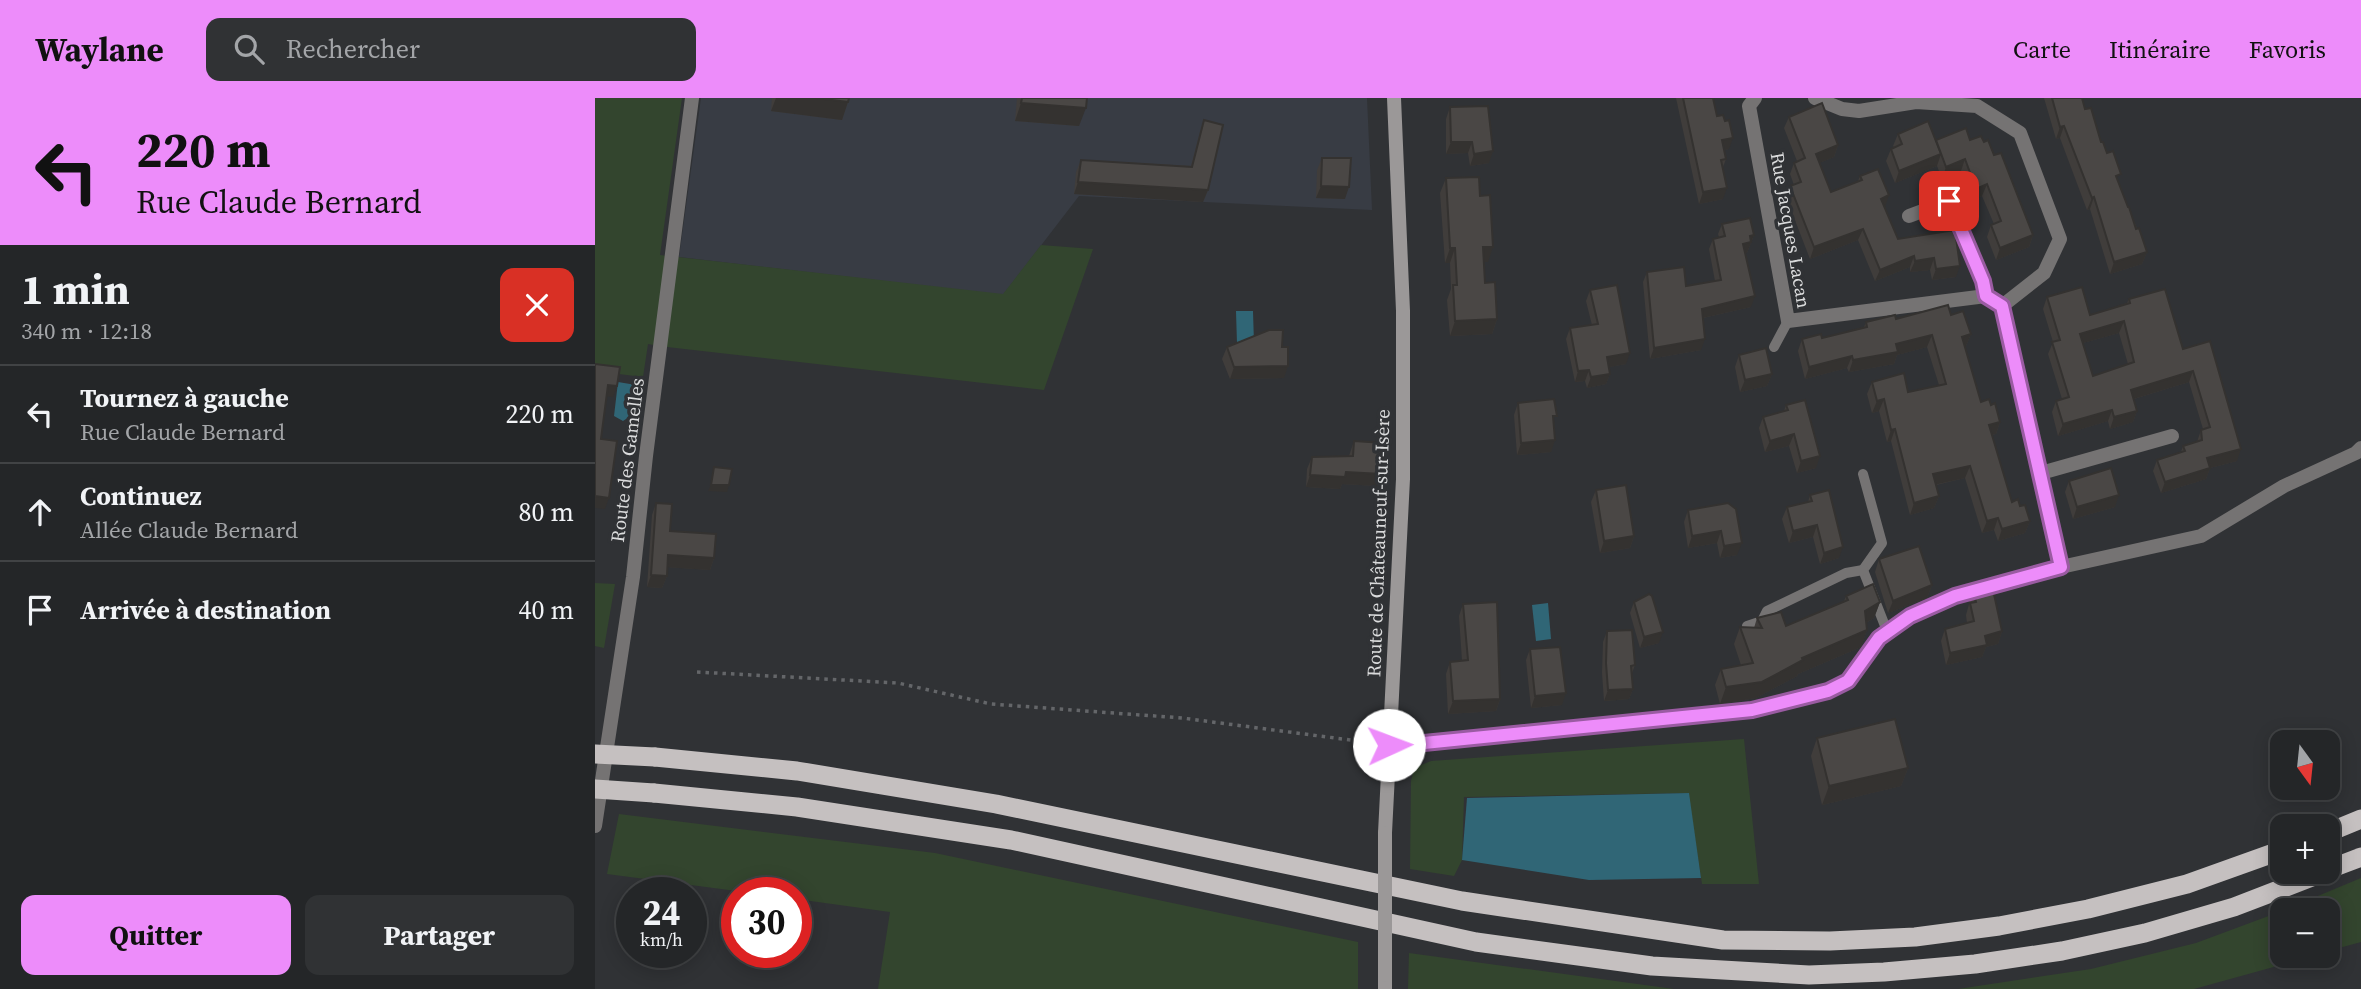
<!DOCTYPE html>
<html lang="fr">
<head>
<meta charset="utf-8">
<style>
  :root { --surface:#242628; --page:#303234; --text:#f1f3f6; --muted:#a3a5a8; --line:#414345; --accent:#ed8cfa }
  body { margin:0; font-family:"Source Serif 4",serif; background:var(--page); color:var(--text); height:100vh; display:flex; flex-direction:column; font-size:26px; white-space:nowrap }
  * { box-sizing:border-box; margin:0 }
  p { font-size:23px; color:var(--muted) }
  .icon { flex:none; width:38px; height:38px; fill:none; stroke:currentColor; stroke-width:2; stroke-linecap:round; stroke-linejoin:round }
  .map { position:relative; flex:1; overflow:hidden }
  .side { display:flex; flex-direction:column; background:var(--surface); width:595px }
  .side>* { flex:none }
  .banner { background:#ed8cfa; color:#111; overflow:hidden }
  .needle { width:46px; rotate:165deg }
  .controls { position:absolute; left:1675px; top:632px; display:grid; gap:14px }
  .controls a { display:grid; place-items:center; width:70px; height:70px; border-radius:14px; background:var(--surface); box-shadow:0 4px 18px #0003,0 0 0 2px var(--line); font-size:35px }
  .speed { position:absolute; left:21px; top:779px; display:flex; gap:14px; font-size:35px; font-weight:700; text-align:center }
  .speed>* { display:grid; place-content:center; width:91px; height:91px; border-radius:50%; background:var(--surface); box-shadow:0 4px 18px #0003,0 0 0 2px var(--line); line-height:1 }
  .speed small { font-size:18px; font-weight:400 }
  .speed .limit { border:10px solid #d22; background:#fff; color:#111 }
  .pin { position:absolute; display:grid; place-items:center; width:60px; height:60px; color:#fff; margin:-30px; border-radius:14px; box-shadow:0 4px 10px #0006 }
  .me { position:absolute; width:77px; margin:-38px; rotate:88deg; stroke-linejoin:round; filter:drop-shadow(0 0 5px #0008) }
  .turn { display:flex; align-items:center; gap:24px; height:147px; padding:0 21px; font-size:32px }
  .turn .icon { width:91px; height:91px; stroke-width:2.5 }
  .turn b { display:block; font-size:49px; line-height:60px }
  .round { display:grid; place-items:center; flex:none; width:74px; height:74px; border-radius:14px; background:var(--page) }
  .overview { display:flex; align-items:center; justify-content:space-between; height:119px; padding:0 21px }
  h1 { font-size:42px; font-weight:700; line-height:52px }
  .action { display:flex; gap:14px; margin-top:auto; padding:14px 21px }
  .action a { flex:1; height:80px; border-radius:14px; background:var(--accent); color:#111; font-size:28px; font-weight:700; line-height:80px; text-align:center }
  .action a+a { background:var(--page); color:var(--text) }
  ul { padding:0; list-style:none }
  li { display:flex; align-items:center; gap:21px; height:98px; padding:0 21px; border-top:2px solid var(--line) }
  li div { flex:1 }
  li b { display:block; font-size:26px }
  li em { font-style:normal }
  header { display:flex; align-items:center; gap:42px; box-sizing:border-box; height:98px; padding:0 35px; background:var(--accent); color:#111 }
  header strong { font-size:33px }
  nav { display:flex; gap:38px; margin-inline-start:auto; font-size:24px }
  .search { width:490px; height:63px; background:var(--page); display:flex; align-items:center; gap:18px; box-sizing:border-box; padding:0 24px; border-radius:14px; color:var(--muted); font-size:26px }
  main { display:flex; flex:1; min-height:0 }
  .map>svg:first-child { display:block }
  .built { fill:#383c44 }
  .green { fill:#33452e }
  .water { fill:#306676 }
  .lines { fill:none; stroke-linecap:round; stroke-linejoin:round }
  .path { stroke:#646669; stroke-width:3.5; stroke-dasharray:3.5 5; stroke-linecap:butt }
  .service { stroke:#757373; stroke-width:10 }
  .minor { stroke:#757373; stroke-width:14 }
  .secondary { stroke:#9b9898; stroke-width:14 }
  .trunk { stroke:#c5c0c0; stroke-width:19 }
  .secondary-bridge { stroke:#9b9898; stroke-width:14 }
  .trunk-bridge { stroke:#c5c0c0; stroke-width:19 }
  .wall { fill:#403d3b; fill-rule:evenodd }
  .shaded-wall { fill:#343230 }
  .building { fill:#4a4745; stroke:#343230; stroke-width:2; fill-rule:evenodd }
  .route-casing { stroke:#9a5ba2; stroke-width:18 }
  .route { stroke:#ed8cfa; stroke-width:12 }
  .labels { text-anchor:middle; stroke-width:7; stroke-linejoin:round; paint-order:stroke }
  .street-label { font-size:19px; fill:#dadbdc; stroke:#303235 }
</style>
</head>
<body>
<header>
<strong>Waylane</strong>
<div class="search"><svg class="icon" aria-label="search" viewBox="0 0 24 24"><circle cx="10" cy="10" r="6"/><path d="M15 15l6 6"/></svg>Rechercher</div>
<nav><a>Carte</a><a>Itinéraire</a><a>Favoris</a></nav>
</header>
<main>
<section class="side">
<div class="banner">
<div class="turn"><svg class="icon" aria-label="left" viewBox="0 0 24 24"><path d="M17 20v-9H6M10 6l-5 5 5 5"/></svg><div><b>220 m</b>Rue Claude Bernard</div></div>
</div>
<div class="overview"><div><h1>1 min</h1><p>340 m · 12:18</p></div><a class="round" style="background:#d93025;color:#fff"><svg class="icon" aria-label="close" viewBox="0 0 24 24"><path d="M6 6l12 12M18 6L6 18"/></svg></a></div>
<ul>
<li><svg class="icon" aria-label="left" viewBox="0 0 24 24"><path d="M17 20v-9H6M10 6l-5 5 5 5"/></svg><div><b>Tournez à gauche</b><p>Rue Claude Bernard</p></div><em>220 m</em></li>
<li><svg class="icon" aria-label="ahead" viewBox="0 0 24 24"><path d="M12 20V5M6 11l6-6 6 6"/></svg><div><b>Continuez</b><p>Allée Claude Bernard</p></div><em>80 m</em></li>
<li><svg class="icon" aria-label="arrive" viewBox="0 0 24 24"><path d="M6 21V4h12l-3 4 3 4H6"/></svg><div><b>Arrivée à destination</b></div><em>40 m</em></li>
</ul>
<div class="action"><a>Quitter</a><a>Partager</a></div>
</section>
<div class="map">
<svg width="1766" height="891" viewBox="0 0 1766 891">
  <rect width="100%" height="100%" fill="#303235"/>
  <polygon class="built" points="106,0 772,0 777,112 484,98 408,197 84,159"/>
  <g class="green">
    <polygon points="0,0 87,0 65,157 408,196 446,147 498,151 449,292 72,249 53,246 48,279 0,273"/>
    <polygon points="0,485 20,486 9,550 0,548"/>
    <polygon points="1149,641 1164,786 1107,786 1093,695 869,699 867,762 859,778 815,771 816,683 819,670 836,663"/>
    <polygon points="24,716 340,755 763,844 763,891 283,891 295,814 201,801 201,794 149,794 12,776"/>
    <polygon points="1766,780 1766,844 1733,853 1732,812 1689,812"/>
    <polygon points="1687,813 1687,858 1718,858 1599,891 1363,891 1496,871 1601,845"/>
    <polygon points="814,855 1079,891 813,891"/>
  </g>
  <g class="water">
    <polygon points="641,213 658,213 659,246 642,246"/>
    <polygon points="23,284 41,287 37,320 34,319 28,323 19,318"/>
    <polygon points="953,505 956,541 941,543 937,507"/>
    <polygon points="1094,695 1106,780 994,782 867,762 872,700"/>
  </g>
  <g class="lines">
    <polyline class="path" points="102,574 303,585 396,606 587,620 778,645"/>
    <g class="service">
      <polyline points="1179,249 1193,223"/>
      <polyline points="1268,376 1287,445 1268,472 1292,533"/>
      <polyline points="1152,528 1167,523 1172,513 1251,475 1268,472"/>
    </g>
    <g class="minor">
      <polyline points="1160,0 1154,8 1193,223 1391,198 1407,208"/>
      <polyline points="1220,0 1247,11 1264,13 1321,4 1382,8 1425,35 1465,141 1449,175 1407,208 1466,469"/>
      <polyline points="1314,118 1354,103 1388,183 1391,198"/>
      <polyline points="1446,375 1577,338"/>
      <polyline points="794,647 829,645 1157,612 1233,593 1253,583 1284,540 1315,518 1360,498 1466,469 1606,438 1689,388 1761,355 1766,350"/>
      <polyline points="0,728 38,479 51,358 97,0"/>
    </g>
    <g class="secondary">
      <polyline points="790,735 808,381 808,213 799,0"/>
      <polyline points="790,891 790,877"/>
    </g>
    <g class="trunk">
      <polyline points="60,659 202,673 401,706 867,803 1128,842 1235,843 1320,839 1404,828 1493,811 1592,786 1687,752"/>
      <polyline points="59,695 202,709 416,742 881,844 1057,868 1214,877 1289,874 1380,866 1467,853 1550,835 1639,809 1730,774"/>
      <polyline points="1732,735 1766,721"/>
      <polyline points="1732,772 1766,759"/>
    </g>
    <polyline class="secondary-bridge" points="790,877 790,735"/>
    <g class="trunk-bridge">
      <polyline points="0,656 60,659"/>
      <polyline points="0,691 59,695"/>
    </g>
  </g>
  <g class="wall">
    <polygon points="177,0 254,0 247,22 176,13"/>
    <polygon points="422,0 492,0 484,28 420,23"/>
    <polygon points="1081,0 1118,0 1122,18 1134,51 1129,52 1131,61 1128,69 1128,101 1104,106"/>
    <polygon points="1449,0 1487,0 1490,11 1506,44 1552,154 1547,166 1515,176 1495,111 1492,112 1465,40 1461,41"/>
    <polygon points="855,9 894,65 875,68 873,55 851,56 851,21"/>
    <polygon points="1194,19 1243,47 1239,59 1224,65 1236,94 1263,83 1265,78 1290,109 1303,141 1360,132 1361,179 1337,182 1335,172 1315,174 1315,169 1280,183 1263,142 1215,161 1191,99 1195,88 1199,87 1195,76 1199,65 1202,63 1189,30"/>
    <polygon points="609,22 613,92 608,104 479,96 481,74 486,62 596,68 605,34"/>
    <polygon points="1303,36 1341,42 1375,42 1389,44 1399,57 1438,137 1434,149 1401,162 1392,139 1396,127 1399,126 1387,98 1377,102 1366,73 1347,81 1342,68 1300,85 1291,63 1296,51 1299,49 1298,48"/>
    <polygon points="727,60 750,101 721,100 722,72"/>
    <polygon points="851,80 885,98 893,164 889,164 890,185 902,221 897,236 855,238 852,202 856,191 855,165 850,165 845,95"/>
    <polygon points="1127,126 1159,137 1152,155 1150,155 1156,209 1108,220 1106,252 1055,261 1048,184 1052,174 1091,188 1120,183 1114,151 1118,141 1124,139 1123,136"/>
    <polygon points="995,192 1031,266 1014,269 1015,276 1011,286 992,290 990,283 980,284 971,241 975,230 997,227 991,203"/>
    <path d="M 1452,199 L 1495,217 L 1532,205 L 1534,201 L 1588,251 L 1642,363 L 1615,370 L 1611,381 L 1566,395 L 1558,373 L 1562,362 L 1586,354 L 1588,348 L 1602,344 L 1606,332 L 1608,331 L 1594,284 L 1539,301 L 1542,313 L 1538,324 L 1515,331 L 1513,323 L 1463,338 L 1457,314 L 1461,303 L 1467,301 L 1453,256 L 1458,244 L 1448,211 ZM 1524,235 L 1533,266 L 1498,278 L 1488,245 Z"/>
    <polygon points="1356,217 1376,236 1371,248 1370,248 1386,304 1396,307 1405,324 1401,336 1397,337 1417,404 1425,408 1435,423 1430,435 1403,443 1399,432 1387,435 1370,380 1341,387 1344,398 1339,410 1315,417 1296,343 1292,344 1284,313 1277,315 1272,296 1277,284 1313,294 1344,287 1332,249 1302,257 1299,266 1254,274 1252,270 1210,281 1203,253 1207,241 1227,240 1269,229 1271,224 1301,221"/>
    <polygon points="632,249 687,249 689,280 635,281 627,261"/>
    <polygon points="1144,257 1177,276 1172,288 1145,294 1140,269"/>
    <polygon points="923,305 959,325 956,354 922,357 919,317"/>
    <polygon points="1191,307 1221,370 1202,375 1194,348 1170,354 1164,330 1168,319 1189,313"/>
    <polygon points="759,343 787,376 783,388 747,386 745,391 711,389 712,371 717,359 754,358"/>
    <polygon points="1474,383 1520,409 1478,421 1470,394"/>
    <polygon points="1001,392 1039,438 1035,450 1005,455 996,404"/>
    <polygon points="1215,397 1244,460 1225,466 1218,439 1194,445 1187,421 1192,409 1213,404"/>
    <polygon points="61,405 75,433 119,460 115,472 72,469 72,478 67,490 52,489 57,417"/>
    <polygon points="1133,405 1142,457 1125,460 1122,445 1093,450 1089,424 1093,412"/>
    <polygon points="1284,461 1337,487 1332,500 1293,515 1280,474"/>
    <polygon points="1378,492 1407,533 1403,546 1391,549 1387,559 1351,567 1346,543 1350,531 1372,525 1371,517"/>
    <polygon points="1251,498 1285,504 1279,520 1271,525 1272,532 1266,549 1203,576 1202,578 1161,600 1125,606 1120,587 1126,571 1146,567 1139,546 1145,529 1159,530 1162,520 1191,528 1249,503"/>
    <polygon points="1039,504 1064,545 1045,550 1035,515"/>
    <polygon points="868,506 905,601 901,613 853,616 851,576 855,564 867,563 864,518"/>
    <polygon points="1012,533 1040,567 1037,575 1038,591 1034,601 1009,603 1007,575 1008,544"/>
    <polygon points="935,551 967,607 936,610 931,562"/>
    <polygon points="1222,640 1313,670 1306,688 1227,707 1216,658"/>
  </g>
  <g class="shaded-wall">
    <polygon points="181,0 221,0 253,4 247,22 176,13"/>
    <polygon points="426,5 491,10 484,28 420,23"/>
    <polygon points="1469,28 1465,40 1461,41 1465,29"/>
    <polygon points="1138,40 1134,51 1122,54 1127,42"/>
    <polygon points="856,44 877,44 873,55 851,56"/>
    <polygon points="1243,47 1239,59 1217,68 1221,56"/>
    <polygon points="898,53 894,65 875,68 879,56"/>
    <polygon points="1346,56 1342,68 1300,85 1304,73"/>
    <polygon points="1370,61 1366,73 1347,81 1351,69"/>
    <polygon points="483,84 613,92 608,104 479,96"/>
    <polygon points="1392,86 1387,98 1377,102 1381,91"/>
    <polygon points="726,88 754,89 750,101 721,100"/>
    <polygon points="1132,90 1128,101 1104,106 1108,94"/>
    <polygon points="1294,97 1290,109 1286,101"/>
    <polygon points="1499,99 1495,111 1492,112 1497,100"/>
    <polygon points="1268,131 1263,142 1215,161 1219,149"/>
    <polygon points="1159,137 1152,155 1144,157 1148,146 1155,138"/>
    <polygon points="1438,137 1434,149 1401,162 1405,150"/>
    <polygon points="888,149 898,149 893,164 882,164"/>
    <polygon points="855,150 860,150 855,165 850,165"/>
    <polygon points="1552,154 1547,166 1515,176 1519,164"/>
    <polygon points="1319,158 1315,169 1280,183 1285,172"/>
    <polygon points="1339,160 1335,172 1315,174 1320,163"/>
    <polygon points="1365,168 1361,179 1337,182 1341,171"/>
    <polygon points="1160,198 1156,209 1103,221 1107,211"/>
    <polygon points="902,221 897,236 855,238 860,223"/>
    <polygon points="1529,223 1524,235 1481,247 1485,236"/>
    <polygon points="1376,236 1371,248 1363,251 1367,239"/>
    <polygon points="1337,237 1332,249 1302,257 1299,266 1254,274 1258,262 1301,246"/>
    <polygon points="1110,241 1106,252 1055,261 1059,250"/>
    <polygon points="1035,255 1031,266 1009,270 1012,259"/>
    <polygon points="1257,258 1252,270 1210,281 1214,269"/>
    <polygon points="693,268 689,280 635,281 639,269"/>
    <polygon points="994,272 990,283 980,284 983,273"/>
    <polygon points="1598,273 1594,284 1532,303 1536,292"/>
    <polygon points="1015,276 1011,286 992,290 996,279"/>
    <polygon points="1177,276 1172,288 1145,294 1150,282"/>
    <polygon points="13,287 22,288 18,299 9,298"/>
    <polygon points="1289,301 1284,313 1277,315 1282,303"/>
    <polygon points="1517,312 1513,323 1463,338 1468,326"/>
    <polygon points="1542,313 1538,324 1515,331 1519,319"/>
    <polygon points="1405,324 1401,336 1389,339 1394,327"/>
    <polygon points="1300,331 1296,343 1292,344 1296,332"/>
    <polygon points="1199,336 1194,348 1170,354 1175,343"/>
    <polygon points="960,342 956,354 922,357 926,345"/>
    <polygon points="1646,351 1642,363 1615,370 1611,381 1566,395 1570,384 1612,360"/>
    <polygon points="1225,358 1221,370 1202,375 1206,363"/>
    <polygon points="1375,368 1370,380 1334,388 1338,376"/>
    <polygon points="751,374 787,376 783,388 747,386 745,391 711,389 715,377"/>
    <polygon points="116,387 134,387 132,394 113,393"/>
    <polygon points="1524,397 1520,409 1478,421 1482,409"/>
    <polygon points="0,398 14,400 10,411 0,410"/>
    <polygon points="1344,398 1339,410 1315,417 1319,405"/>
    <polygon points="1403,420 1399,432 1387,435 1392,423"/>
    <polygon points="1435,423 1430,435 1403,443 1407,431"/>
    <polygon points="1222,427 1218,439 1194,445 1198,433"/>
    <polygon points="1126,433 1122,445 1093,450 1097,438"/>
    <polygon points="1039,438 1035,450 1005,455 1009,443"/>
    <polygon points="1147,445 1142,457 1125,460 1129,448"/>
    <polygon points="1248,449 1244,460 1225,466 1229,455"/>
    <polygon points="73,457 119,460 115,472 69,469"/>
    <polygon points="56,477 72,478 67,490 52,489"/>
    <polygon points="1337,487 1332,500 1293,515 1298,503"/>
    <polygon points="1285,504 1279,520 1264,529 1270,513"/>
    <polygon points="1272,532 1266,549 1203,576 1202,578 1161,600 1125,606 1131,589 1207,560"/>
    <polygon points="1407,533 1403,546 1391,549 1387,559 1351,567 1355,555 1390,538"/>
    <polygon points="1068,534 1064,545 1045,550 1049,539"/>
    <polygon points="1038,591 1034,601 1009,603 1013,592"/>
    <polygon points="971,595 967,607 936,610 940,598"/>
    <polygon points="905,601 901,613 853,616 858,603"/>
    <polygon points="1313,670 1306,688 1227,707 1234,688"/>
  </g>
  <g class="building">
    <polygon points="221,0 254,0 253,4"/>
    <polygon points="427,0 492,0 491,10 426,5"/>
    <polygon points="1088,0 1118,0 1122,18 1128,17 1130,23 1134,22 1138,40 1127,42 1131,61 1126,62 1132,90 1108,94"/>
    <polygon points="1457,0 1487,0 1490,11 1496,10 1506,44 1508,44 1512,55 1518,53 1526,76 1521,78 1533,109 1534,109 1541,131 1544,130 1552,154 1519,164 1499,99 1497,100 1469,28 1465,29"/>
    <polygon points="1227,5 1243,47 1221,56 1236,94 1267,82 1265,78 1283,71 1294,97 1286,101 1303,141 1360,132 1365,168 1341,171 1339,160 1320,163 1319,158 1285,172 1268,131 1219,149 1195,88 1206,84 1199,65 1210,60 1194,19"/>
    <polygon points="893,8 898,53 879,56 877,44 856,44 855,9"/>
    <polygon points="609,22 628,27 613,92 483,84 486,62 597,69"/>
    <polygon points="1333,23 1346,56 1304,73 1296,51 1307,46 1303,36"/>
    <polygon points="1371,30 1375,42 1386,38 1389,44 1393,42 1399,57 1406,55 1438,137 1405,150 1396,127 1406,123 1392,86 1381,91 1370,61 1351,69 1341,42"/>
    <polygon points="727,60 756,60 754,89 726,88"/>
    <polygon points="884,79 885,98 895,97 898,149 888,149 890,185 900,184 902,221 860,223 858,187 862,187 860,150 855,150 851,80"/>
    <polygon points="1155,120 1159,137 1155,138 1156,144 1148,146 1160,198 1107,211 1110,241 1059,250 1052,174 1089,169 1091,188 1126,182 1118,141 1130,138 1127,126"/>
    <polygon points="1022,187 1035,255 1012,259 1015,276 996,279 994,272 983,273 975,230 1003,226 995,192"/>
    <path d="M 1487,189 L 1495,217 L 1535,205 L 1534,201 L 1570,191 L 1588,251 L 1615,243 L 1646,351 L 1612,360 L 1615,370 L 1570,384 L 1562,362 L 1590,353 L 1588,348 L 1607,342 L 1606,332 L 1615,329 L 1598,273 L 1536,292 L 1542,313 L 1519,319 L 1517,312 L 1468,326 L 1461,303 L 1474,299 L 1457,244 L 1465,242 L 1452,199 ZM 1529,223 L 1539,264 L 1498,278 L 1485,236 Z"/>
    <polygon points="1353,207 1356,217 1368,213 1376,236 1367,239 1386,304 1394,301 1396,307 1400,305 1405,324 1394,327 1417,404 1423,401 1425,408 1430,407 1435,423 1407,431 1403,420 1392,423 1375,368 1338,376 1344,398 1319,405 1300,331 1296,332 1289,301 1282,303 1277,284 1309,275 1313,294 1351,286 1337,237 1301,246 1303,254 1258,262 1257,258 1214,269 1207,241 1226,236 1227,240 1272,229 1271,224 1300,217 1301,221"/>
    <polygon points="674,232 688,232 687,249 693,249 693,268 639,269 632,249"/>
    <polygon points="1171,250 1177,276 1150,282 1144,257"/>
    <polygon points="0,266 25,269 22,288 13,287 6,341 22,343 14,400 0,398"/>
    <polygon points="959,301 962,318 958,318 960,342 926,345 923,305"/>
    <polygon points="1210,302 1225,358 1206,363 1199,336 1175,343 1168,319 1193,312 1191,307"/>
    <polygon points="759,343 789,345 787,376 751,374 750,379 715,377 717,359 758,358"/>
    <polygon points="119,369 137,371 134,387 116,387"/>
    <polygon points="1516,370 1524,397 1482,409 1474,383"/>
    <polygon points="1031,387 1039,438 1009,443 1001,392"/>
    <polygon points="1234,392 1248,449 1229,455 1222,427 1198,433 1192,409 1217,403 1215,397"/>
    <polygon points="61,405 77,406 75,433 121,436 119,460 73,457 72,478 56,477"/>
    <polygon points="1133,405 1141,411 1147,445 1129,448 1126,433 1097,438 1093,412"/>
    <polygon points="1324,448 1337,487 1298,503 1284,461"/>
    <polygon points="1278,486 1285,504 1270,513 1272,532 1207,560 1208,562 1167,584 1131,589 1126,571 1158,565 1145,529 1167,530 1162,520 1186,514 1191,528 1253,502 1251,498"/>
    <polygon points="1397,487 1407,533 1390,538 1392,547 1355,555 1350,531 1379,523 1375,505 1381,504 1378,492"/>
    <polygon points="1054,496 1057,498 1068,534 1049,539 1039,504"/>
    <polygon points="902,504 905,601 858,603 855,564 873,562 868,506"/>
    <polygon points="1037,532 1040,567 1036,568 1038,591 1013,592 1011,565 1012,533"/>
    <polygon points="965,549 971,595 940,598 935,551"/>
    <polygon points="1300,621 1313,670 1234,688 1222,640"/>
  </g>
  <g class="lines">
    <g class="route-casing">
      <polyline id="route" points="794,647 829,645 1157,612 1233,593 1253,583 1284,540 1315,518 1360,498 1466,469 1407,208 1391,198 1388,183 1354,103"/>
    </g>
    <use href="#route" class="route"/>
  </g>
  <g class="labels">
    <g class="street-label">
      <text transform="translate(1196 132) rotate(80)" y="7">Rue Jacques Lacan</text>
      <text transform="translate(32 362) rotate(-83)" y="7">Route des Gamelles</text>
      <text transform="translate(783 445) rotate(-88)" y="7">Route de Châteauneuf-sur-Isère</text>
    </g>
  </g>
</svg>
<div class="controls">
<a><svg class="needle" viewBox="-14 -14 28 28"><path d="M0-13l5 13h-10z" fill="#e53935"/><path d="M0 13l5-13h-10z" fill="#a3a5a8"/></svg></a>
<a>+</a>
<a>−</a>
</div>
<div class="speed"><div>24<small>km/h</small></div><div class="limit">30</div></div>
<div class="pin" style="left:1354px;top:103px;background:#d93025"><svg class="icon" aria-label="arrive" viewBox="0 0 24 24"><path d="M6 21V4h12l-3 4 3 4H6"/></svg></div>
<svg class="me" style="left:794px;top:647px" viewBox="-20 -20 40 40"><circle r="19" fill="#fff"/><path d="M0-13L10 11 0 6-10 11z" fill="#ed8cfa"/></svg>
</div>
</main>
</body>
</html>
